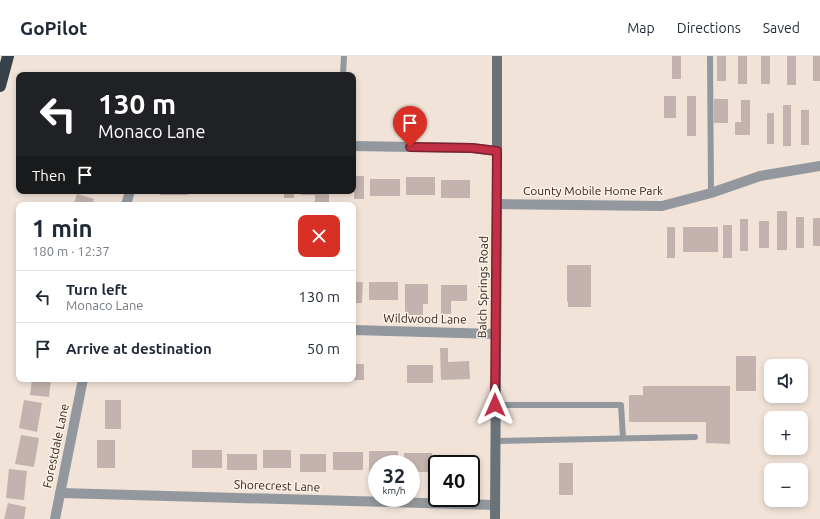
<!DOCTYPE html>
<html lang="en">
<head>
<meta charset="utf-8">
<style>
  :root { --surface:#fff; --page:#f6f6f7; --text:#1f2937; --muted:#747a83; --line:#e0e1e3 }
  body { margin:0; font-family:Ubuntu,sans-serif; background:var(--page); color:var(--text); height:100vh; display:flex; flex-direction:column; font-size:15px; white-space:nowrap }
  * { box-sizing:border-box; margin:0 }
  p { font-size:13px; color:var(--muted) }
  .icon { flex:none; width:22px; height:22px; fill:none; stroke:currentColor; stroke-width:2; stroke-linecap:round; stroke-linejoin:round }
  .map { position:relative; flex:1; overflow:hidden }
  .sheet { position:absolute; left:16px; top:146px; width:340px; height:180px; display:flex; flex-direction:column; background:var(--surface); border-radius:8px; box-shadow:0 2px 6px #0003 }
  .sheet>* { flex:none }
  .hud { position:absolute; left:16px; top:16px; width:340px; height:122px; border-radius:8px; box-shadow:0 2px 6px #0003; background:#202124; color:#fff; overflow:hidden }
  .fabs { position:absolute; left:764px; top:303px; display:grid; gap:8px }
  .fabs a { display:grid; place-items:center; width:44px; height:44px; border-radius:8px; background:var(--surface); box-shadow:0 2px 6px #0003; font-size:20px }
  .speed { position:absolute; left:368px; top:399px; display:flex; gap:8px; font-size:20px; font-weight:700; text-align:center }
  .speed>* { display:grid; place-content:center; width:52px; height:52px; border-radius:50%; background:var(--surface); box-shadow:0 2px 6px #0003; line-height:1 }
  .speed small { font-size:10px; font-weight:400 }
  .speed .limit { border:2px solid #111; border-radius:6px; background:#fff; color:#111 }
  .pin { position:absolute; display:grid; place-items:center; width:34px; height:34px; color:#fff; margin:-41px -17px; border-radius:50% 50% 50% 0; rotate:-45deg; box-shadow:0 0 4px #0007 }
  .pin .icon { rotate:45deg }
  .me { position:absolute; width:44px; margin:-22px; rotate:0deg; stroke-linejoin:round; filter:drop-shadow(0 0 3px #0008) }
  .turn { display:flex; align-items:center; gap:14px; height:84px; padding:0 16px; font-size:18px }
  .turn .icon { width:52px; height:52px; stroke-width:2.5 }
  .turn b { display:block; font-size:28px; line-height:34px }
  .then { display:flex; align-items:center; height:38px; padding:0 16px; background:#0003; gap:8px; font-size:15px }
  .round { display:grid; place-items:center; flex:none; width:42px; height:42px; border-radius:8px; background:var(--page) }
  .head { display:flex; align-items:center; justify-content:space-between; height:68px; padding:0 16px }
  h1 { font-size:24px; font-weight:700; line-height:30px }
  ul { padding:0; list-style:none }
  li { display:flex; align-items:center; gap:12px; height:52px; padding:0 16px; border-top:1px solid var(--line) }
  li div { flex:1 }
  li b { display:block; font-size:15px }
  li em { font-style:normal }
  header { display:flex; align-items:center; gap:24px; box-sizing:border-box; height:56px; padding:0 20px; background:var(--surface); border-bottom:1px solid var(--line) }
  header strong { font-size:19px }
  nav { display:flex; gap:22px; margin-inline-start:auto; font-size:14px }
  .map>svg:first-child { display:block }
  .building { fill:#c3b2ad }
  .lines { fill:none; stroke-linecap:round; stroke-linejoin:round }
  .lane { stroke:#92989d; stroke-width:6 }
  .street { stroke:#92989d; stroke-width:10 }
  .secondary { stroke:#6a7279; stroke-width:10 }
  .highway { stroke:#37414b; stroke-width:12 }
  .route-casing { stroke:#7d1f2e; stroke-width:10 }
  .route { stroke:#c13046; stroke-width:7 }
  .labels { text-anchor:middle; stroke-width:3; stroke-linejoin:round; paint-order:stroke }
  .street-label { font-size:12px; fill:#241f1b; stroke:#fff1e5 }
</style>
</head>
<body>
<header>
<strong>GoPilot</strong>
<nav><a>Map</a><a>Directions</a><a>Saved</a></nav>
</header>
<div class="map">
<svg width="820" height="463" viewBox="0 0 820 463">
  <rect width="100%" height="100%" fill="#f1e3d8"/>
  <g class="building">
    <rect x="672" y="0" width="9" height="23"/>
    <rect x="717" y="0" width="9" height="25"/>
    <rect x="738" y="0" width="9" height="28"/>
    <rect x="761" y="0" width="9" height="28"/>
    <rect x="787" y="0" width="9" height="29"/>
    <rect x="813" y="0" width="7" height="25"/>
    <rect x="664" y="40" width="12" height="22"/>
    <rect x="687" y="40" width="9" height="40"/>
    <rect x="714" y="43" width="14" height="24"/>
    <polygon points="741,44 750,44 750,79 735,79 735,66 741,66"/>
    <rect x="783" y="49" width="8" height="41"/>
    <rect x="801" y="54" width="8" height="35"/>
    <rect x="767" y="57" width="7" height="31"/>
    <polygon points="353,120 364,120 364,143 354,143 354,136 337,136 337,135 353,135"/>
    <rect x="406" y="121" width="29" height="18"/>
    <rect x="370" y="123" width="30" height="17"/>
    <rect x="441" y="124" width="29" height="18"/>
    <rect x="160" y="135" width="28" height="4"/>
    <rect x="230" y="135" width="28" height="3"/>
    <rect x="284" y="135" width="10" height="7"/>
    <polygon points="301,135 329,135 329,149 315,149 315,139 301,139"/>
    <polygon points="77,138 94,143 92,149 73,149"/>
    <rect x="777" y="155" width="10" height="39"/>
    <rect x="796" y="161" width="8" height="31"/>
    <rect x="813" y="162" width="7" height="28"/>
    <rect x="740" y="163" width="8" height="32"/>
    <rect x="759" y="165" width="10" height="27"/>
    <rect x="723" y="169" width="9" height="33"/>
    <rect x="667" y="171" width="8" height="31"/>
    <rect x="683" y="171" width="35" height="25"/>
    <polygon points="567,209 591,209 591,251 568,251 568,246 567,246"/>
    <polygon points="353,226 363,226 362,247 353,247"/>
    <rect x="369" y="226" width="29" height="18"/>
    <polygon points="405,228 428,228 428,248 423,248 423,259 405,259"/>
    <polygon points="441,229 467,229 467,245 451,245 451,258 441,258"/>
    <polygon points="440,292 448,292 448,306 469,305 470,323 441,324"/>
    <rect x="736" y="300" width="20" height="35"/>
    <rect x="353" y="308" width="11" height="16"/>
    <rect x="407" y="309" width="26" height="18"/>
    <polygon points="32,323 51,323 49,341 30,339"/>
    <rect x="271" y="323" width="22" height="3"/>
    <rect x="299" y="323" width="30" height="2"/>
    <polygon points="643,330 730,330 730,388 706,387 706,366 629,366 629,339 643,339"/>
    <polygon points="24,344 42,347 37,376 19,372"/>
    <rect x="105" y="344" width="16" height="29"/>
    <polygon points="21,379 39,382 34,411 15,408"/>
    <rect x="97" y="384" width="18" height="28"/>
    <rect x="192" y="394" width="30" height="18"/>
    <rect x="263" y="394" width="28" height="18"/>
    <polygon points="369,395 398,395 398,408 377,408 377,417 369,417"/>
    <rect x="333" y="396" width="30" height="18"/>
    <polygon points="404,397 432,397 432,416 411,416 411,408 404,408"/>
    <rect x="227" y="398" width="30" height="16"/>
    <rect x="300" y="398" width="26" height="18"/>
    <rect x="441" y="401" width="23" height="7"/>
    <rect x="559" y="407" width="14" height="32"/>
    <polygon points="9,413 27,415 24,444 6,442"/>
    <polygon points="8,447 26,451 24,463 4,463"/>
  </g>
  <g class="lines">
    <g class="lane">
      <polyline points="710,0 711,137"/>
      <polyline points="343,19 344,0"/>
      <polyline points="495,349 621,349 623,382"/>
      <polyline points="495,385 695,381"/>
    </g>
    <g class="street">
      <polyline points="353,90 472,92 497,95"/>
      <polyline points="497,148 662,150 711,137 760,120 820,110"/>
      <polyline points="126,149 130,135"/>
      <polyline points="353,274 496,278"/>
      <polyline points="60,437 495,449"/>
      <polyline points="55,463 83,323"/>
    </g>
    <polyline class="secondary" points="495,463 497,148 497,0"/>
    <polyline class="highway" points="0,30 8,0"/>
  </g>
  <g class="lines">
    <g class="route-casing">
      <polyline id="route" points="410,91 472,92 497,95 495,349"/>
    </g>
    <use href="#route" class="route"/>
  </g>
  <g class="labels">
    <g class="street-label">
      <text x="593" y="139">County Mobile Home Park</text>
      <text transform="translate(483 231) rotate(-89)" y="4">Balch Springs Road</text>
      <text transform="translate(425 263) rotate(1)" y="4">Wildwood Lane</text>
      <text transform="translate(56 390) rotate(-78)" y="4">Forestdale Lane</text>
      <text transform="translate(277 430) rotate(2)" y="4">Shorecrest Lane</text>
    </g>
  </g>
</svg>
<div class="fabs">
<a><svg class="icon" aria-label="sound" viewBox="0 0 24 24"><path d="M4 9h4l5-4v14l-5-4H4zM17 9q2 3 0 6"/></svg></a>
<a>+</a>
<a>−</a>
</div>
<div class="speed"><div>32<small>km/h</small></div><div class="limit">40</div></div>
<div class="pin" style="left:410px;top:91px;background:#d93025"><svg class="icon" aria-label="arrive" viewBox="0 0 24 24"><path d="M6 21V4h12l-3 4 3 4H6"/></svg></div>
<svg class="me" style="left:495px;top:349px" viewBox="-20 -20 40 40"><path d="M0-17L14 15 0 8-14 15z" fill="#c13046" stroke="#fff" stroke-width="4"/></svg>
<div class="hud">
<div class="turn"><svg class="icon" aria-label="left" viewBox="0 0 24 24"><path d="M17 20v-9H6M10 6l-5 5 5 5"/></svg><div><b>130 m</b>Monaco Lane</div></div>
<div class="then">Then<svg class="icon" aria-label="arrive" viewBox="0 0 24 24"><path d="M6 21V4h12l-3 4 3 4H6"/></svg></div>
</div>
<section class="sheet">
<div class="head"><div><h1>1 min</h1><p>180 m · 12:37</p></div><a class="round" style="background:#d93025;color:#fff"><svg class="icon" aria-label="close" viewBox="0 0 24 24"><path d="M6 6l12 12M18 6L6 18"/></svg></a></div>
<ul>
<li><svg class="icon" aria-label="left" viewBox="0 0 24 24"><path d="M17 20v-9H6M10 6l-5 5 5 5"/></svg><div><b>Turn left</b><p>Monaco Lane</p></div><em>130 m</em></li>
<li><svg class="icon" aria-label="arrive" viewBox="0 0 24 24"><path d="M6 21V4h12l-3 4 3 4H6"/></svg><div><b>Arrive at destination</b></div><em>50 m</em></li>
</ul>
</section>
</div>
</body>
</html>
